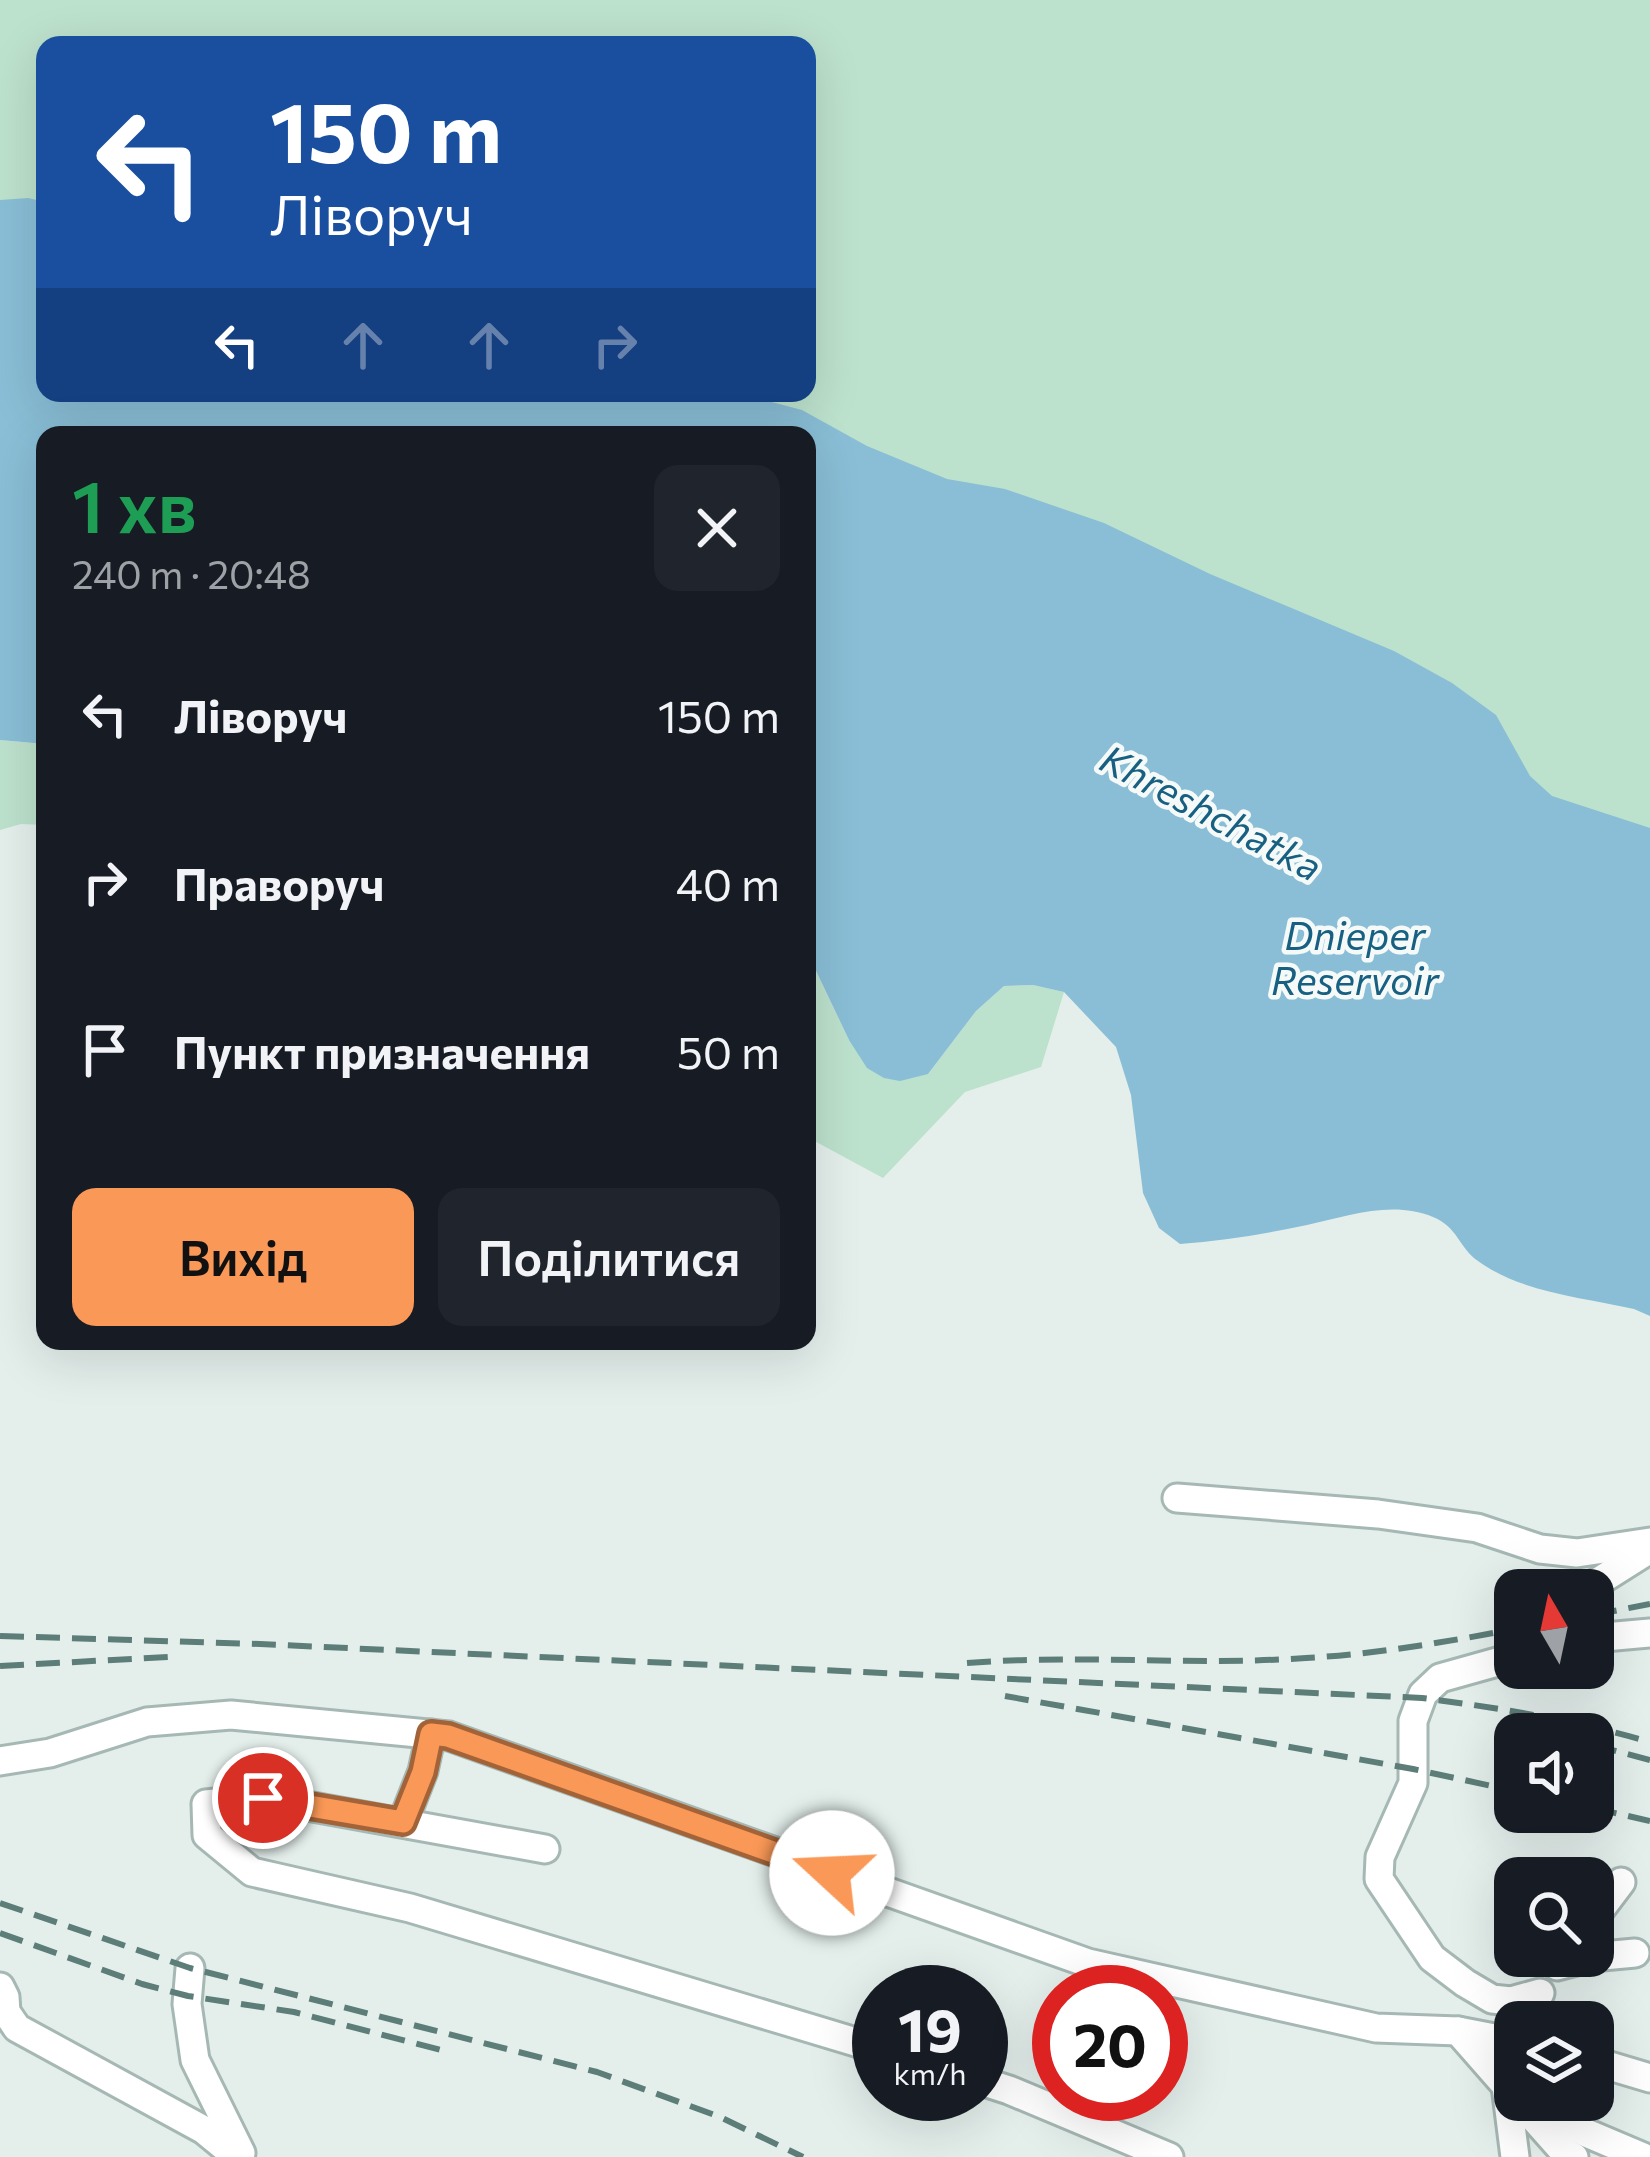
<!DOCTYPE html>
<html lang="uk">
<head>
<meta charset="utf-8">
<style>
  :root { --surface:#171b24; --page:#20242c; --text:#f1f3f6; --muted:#9ea1a6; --accent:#fa9857 }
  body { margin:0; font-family:Commissioner,sans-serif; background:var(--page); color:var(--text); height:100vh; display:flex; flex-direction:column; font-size:45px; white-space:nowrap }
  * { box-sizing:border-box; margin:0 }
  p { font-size:39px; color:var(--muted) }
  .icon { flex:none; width:66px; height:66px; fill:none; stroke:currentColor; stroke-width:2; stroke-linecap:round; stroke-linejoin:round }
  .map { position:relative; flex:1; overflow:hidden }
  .side { position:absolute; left:36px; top:426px; width:780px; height:924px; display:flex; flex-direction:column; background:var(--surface); border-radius:24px; box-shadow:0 12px 48px #0002 }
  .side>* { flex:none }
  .top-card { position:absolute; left:36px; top:36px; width:780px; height:366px; border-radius:24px; box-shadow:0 12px 48px #0002; background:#1a4fa0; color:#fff; overflow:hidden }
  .needle { width:78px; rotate:351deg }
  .controls { position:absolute; left:1494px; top:1569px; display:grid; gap:24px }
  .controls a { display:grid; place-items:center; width:120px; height:120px; border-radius:24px; background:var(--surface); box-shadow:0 12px 48px #0002; font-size:60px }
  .speed { position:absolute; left:852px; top:1965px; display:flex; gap:24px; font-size:60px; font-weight:700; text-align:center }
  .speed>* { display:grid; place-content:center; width:156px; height:156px; border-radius:50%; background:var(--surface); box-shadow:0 12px 48px #0002; line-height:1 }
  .speed small { font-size:30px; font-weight:400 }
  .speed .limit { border:18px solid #d22; background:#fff; color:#111 }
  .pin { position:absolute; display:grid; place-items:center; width:102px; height:102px; color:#fff; margin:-51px; border:6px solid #fff; border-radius:50%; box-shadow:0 3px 12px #0007 }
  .me { position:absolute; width:132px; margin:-66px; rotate:290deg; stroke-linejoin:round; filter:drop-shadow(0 0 9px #0008) }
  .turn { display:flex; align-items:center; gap:42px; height:252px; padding:0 36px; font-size:54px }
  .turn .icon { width:156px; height:156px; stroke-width:2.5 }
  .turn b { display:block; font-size:84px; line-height:102px }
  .lanes { display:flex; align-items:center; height:114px; padding:0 36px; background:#0003; justify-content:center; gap:60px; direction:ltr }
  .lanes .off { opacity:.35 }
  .round { display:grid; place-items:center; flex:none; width:126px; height:126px; border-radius:24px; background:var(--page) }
  .head { display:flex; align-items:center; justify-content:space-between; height:204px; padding:0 36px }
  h1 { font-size:72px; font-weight:600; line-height:90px; color:#1e9e55 }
  .cta { display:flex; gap:24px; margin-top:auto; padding:24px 36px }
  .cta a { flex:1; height:138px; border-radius:24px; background:var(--accent); color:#111; font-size:48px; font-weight:600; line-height:138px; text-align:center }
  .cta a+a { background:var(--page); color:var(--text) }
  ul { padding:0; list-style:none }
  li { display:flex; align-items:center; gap:36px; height:168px; padding:0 36px }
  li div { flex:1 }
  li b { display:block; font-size:45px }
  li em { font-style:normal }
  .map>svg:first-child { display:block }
  .green { fill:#bce1cc }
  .water { fill:#89bed6 }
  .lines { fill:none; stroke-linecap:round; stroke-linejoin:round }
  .minor-casing { stroke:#a6b8b4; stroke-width:33 }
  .minor { stroke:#fff; stroke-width:27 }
  .rail { stroke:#5d7d79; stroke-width:6; stroke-dasharray:24 12; stroke-linecap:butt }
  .route-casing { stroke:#a26339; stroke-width:30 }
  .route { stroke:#fa9857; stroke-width:21 }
  .labels { text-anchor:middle; stroke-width:9; stroke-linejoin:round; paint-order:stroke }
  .water-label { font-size:39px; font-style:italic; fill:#176082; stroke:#f5faf9 }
</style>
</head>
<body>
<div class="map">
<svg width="1650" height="2157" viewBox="0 0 1650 2157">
  <rect width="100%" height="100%" fill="#e4efec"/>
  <g class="green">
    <polygon points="0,0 1650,0 1650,875 807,435 695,435 553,393 807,393 807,45 45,45 45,246 0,246"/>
    <polygon points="0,740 45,744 45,825 21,824 0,830"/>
    <polygon points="807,952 849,1040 928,1074 976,1011 1004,986 1033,985 1064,992 1041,1067 965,1092 883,1178 807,1137"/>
  </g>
  <path class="water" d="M 28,198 L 45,202 L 45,393 L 745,395 L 802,410 L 867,446 L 947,479 L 1005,489 L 1104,523 L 1210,574 L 1394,651 L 1452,683 L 1496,715 L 1530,776 L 1552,796 L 1650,828 L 1650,1316 L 1634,1309 C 1582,1297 1522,1293 1478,1261 C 1459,1248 1458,1227 1433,1217 C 1392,1200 1348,1216 1307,1225 C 1265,1234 1222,1241 1180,1244 L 1159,1228 L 1143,1193 L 1131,1095 L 1116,1047 L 1064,992 L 1033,985 L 1004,986 L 976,1011 L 928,1074 L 900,1081 L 884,1078 L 867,1068 L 849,1040 L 807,952 L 807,435 L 45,435 L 45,744 L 0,740 L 0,200 Z"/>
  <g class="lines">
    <g class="minor-casing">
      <g id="minor">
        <polyline points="1177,1498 1378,1514 1477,1528 1540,1549 1577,1553 1650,1542"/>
        <polyline points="1585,1590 1650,1549"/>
        <polyline points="1593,1638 1650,1633"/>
        <polyline points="1515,1657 1440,1678 1423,1694 1413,1721 1413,1783 1380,1857 1379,1879 1432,1958 1465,1983 1492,1999 1511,2001 1540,1993"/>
        <polyline points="0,1761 50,1753 147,1722 231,1715 449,1736 1088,1963 1376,2028 1458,2031 1515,2042"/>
        <polyline points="403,1822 423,1771 431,1734"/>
        <polyline points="545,1849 263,1798 206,1804 207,1835 252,1872 410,1908 879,2049"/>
        <polyline points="1593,1919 1621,1882"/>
        <polyline points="1557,1966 1592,1957 1635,1953"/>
        <polyline points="190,1968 187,2004 195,2060 241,2153"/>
        <polyline points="0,1987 5,1997 6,2012 17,2028 204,2130 237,2157"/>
        <polyline points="1458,2031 1515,2096"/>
        <polyline points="1593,2061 1650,2078"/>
        <polyline points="981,2081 1009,2090 1169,2157"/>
        <polyline points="1506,2086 1515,2157"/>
        <polyline points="1518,2100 1564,2152 1574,2157"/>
        <polyline points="1545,2100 1565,2124 1643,2157"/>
      </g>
    </g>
    <use href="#minor" class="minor"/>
    <g class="rail">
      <polyline points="1593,1615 1650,1604"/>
      <path d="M 0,1636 L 260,1644 L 1422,1698 C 1500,1708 1574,1720 1650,1742"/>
      <path d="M 967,1663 C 1080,1654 1194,1666 1306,1658 C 1376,1654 1446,1642 1515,1629"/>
      <polyline points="0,1666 168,1657"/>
      <polyline points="1005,1696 1413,1769 1515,1791"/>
      <polyline points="1593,1745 1650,1760"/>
      <polyline points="1593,1808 1650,1821"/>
      <polyline points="0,1903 190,1968 597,2072 720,2117 803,2157"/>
      <polyline points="0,1933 142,1984 188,1996 294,2012 441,2050"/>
    </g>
  </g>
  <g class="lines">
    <g class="route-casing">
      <polyline id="route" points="263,1798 403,1822 423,1772 431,1734 448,1736 832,1873"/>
    </g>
    <use href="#route" class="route"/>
  </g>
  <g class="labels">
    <g class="water-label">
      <text transform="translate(1211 813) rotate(28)" y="14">Khreshchatka</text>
      <text x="1355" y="950">Dnieper<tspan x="1355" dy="45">Reservoir</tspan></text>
    </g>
  </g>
</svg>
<div class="controls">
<a><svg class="needle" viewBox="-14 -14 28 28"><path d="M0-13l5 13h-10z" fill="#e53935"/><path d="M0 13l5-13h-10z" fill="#9ea1a6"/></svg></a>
<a><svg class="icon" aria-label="sound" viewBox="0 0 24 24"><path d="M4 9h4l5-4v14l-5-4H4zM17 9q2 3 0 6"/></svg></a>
<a><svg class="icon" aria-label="search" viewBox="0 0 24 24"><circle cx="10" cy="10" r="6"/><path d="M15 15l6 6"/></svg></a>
<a><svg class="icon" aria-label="layers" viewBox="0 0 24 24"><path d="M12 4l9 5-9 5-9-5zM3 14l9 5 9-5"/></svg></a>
</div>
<div class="speed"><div>19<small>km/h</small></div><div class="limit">20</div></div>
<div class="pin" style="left:263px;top:1798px;background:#d93025"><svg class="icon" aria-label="arrive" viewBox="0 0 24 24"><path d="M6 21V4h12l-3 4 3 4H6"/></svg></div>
<svg class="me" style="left:832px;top:1873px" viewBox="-20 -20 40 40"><circle r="19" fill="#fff"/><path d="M0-13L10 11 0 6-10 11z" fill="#fa9857"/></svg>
<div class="top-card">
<div class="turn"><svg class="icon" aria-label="left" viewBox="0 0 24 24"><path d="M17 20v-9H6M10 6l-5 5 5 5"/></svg><div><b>150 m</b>Ліворуч</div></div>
<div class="lanes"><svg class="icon" aria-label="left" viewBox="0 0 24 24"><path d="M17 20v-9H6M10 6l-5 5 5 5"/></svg><svg class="icon off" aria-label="ahead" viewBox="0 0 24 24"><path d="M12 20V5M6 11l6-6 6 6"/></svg><svg class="icon off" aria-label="ahead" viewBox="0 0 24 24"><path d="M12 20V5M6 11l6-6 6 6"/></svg><svg class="icon off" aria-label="right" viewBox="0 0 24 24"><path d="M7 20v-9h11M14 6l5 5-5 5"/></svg></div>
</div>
<section class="side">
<div class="head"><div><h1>1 хв</h1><p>240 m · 20:48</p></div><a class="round"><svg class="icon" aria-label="close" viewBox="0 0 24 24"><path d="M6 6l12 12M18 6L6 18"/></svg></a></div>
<ul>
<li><svg class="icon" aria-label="left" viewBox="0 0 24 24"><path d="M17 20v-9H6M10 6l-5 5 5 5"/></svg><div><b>Ліворуч</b></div><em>150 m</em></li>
<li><svg class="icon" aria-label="right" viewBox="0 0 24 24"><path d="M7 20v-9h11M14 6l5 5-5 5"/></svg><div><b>Праворуч</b></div><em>40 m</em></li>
<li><svg class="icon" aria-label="arrive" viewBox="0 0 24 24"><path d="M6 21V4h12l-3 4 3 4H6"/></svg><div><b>Пункт призначення</b></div><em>50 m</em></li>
</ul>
<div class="cta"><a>Вихід</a><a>Поділитися</a></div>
</section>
</div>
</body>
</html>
